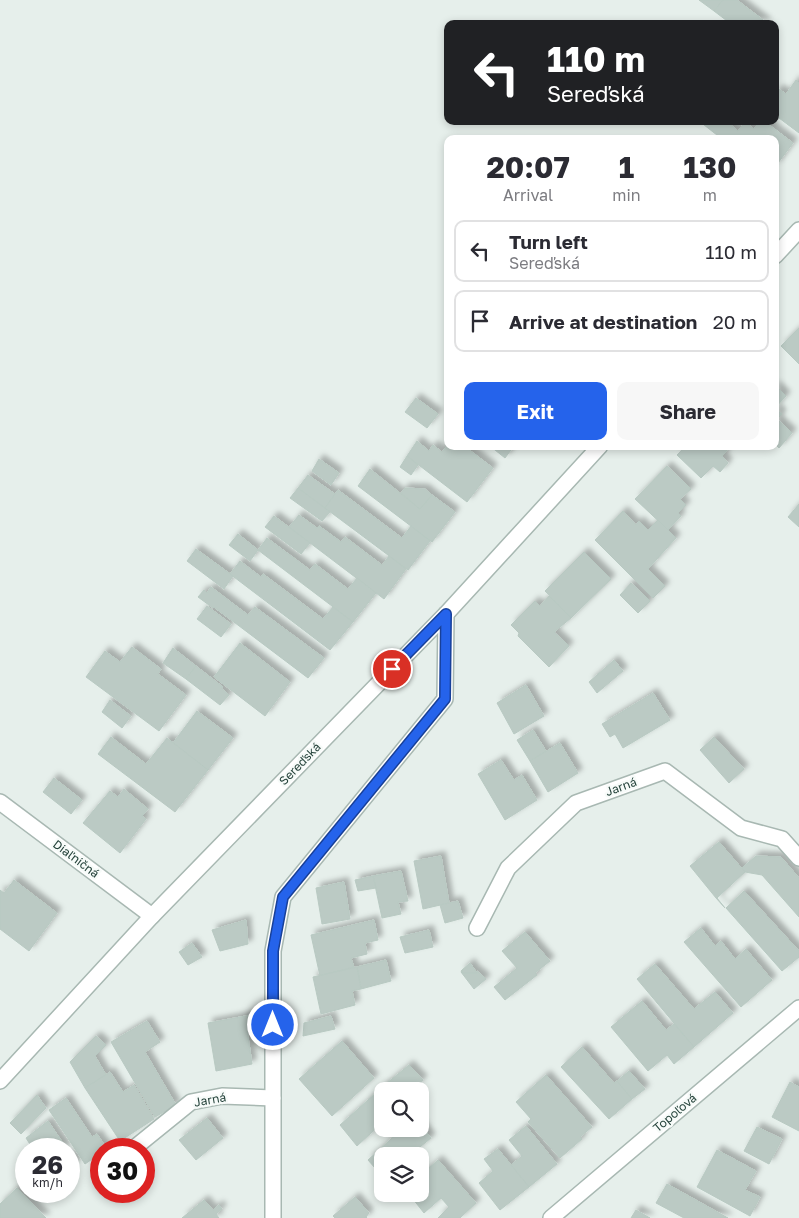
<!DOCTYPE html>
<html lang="en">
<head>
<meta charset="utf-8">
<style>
  :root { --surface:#fff; --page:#f7f7f7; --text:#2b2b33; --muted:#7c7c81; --line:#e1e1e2; --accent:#2563eb }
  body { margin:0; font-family:"Golos Text",sans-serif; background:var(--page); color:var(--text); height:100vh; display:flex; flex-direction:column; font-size:19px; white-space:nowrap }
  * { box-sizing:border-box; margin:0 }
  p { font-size:16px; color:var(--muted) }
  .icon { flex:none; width:28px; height:28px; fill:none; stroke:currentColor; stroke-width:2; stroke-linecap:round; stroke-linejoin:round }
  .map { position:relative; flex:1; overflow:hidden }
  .sheet { position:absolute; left:444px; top:135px; width:335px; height:315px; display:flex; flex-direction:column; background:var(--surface); border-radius:10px; box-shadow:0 2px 8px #0003 }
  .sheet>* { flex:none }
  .top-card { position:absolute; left:444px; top:20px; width:335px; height:105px; border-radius:10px; box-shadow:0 2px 8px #0003; background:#202124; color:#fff; overflow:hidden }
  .fabs { position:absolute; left:374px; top:1082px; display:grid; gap:10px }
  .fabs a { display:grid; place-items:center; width:55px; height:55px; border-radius:10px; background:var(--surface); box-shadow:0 2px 8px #0003; font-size:25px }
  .speed { position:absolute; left:15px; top:1138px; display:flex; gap:10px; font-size:25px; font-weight:700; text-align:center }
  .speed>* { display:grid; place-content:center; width:65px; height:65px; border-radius:50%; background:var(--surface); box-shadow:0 2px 8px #0003; line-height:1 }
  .speed small { font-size:12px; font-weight:400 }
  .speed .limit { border:8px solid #d22; background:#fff; color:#111 }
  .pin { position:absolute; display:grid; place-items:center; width:42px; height:42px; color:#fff; margin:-21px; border:2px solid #fff; border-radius:50%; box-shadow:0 1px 5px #0007 }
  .me { position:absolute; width:55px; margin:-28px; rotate:0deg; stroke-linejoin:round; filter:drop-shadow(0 0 4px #0008) }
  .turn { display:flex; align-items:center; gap:18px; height:105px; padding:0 20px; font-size:22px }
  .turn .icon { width:65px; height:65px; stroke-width:2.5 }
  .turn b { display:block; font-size:35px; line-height:42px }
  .eta { display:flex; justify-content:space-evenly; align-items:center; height:85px; text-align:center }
  .eta b { font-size:30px; font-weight:700; line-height:35px }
  .button { display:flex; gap:10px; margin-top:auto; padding:10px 20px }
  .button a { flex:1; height:58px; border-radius:10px; background:var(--accent); color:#fff; font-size:20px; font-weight:700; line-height:58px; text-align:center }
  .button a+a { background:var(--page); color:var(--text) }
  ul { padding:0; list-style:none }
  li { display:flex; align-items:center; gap:15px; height:62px; margin:0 10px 8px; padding:0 10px; border:2px solid var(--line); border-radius:10px }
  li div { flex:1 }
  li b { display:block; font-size:19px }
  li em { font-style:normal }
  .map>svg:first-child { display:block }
  .building { fill:#bbcac4; stroke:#b8c9c2; filter:url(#shadow) }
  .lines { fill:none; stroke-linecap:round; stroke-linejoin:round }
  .street-casing { stroke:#a8b8b2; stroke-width:18 }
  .street { stroke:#fff; stroke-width:15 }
  .route-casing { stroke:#184099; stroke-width:12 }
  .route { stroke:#2563eb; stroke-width:9 }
  .labels { text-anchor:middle; stroke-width:4.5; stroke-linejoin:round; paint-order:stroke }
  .street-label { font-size:12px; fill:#24423a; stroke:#f7fbf9 }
</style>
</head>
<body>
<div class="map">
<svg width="799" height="1218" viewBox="0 0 799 1218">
  <defs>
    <filter id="shadow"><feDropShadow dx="4.5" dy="-4.5" stdDeviation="2.5" flood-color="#0004"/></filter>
  </defs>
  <rect width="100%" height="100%" fill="#e6efeb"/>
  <g class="building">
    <polygon points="699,0 723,0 714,11"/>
    <polygon points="723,0 737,0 767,23 731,24 714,11"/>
    <polygon points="796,80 799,83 799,133 775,115 775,94 779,89 786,94"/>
    <polygon points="699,121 726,121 738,131 745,122 754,129 760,121 764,121 793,143 775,167 775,139 722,139"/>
    <polygon points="799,328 799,364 781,346"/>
    <polygon points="775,385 786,396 775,408"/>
    <polygon points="416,398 438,414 427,428 405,412"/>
    <polygon points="775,408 782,414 777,419 792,433 779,448 775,444"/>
    <polygon points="417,441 429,451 433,445 442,452 448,445 448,446 464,446 493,468 467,502 407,456"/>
    <polygon points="490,446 514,446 505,458"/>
    <polygon points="686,446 731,446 722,456 728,463 720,472 713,466 701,478 677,455"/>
    <polygon points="407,456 418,465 411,475 400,467"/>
    <polygon points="319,459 339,473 331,485 312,471"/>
    <polygon points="667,466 691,489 680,499 686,505 678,513 681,516 668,530 635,499"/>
    <polygon points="370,469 420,509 432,495 455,512 432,542 358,486"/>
    <polygon points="308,475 335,494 325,508 298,488"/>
    <polygon points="298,488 330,512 322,521 290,498"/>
    <polygon points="405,488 425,489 432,495 420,509 401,493"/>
    <polygon points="338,490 402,538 411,526 430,541 408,570 325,508"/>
    <polygon points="799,504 799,527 788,517"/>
    <polygon points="623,511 636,525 639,521 648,530 658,520 676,538 648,569 665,586 653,598 595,540"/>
    <polygon points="299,515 317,528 319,526 341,542 345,537 382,565 389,556 406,569 384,599 289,527"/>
    <polygon points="274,516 310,543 301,554 265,527"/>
    <polygon points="238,534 258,550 250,561 229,545"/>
    <polygon points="267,538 310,570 315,564 348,589 357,578 376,593 353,622 258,550"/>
    <polygon points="196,549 233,576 224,589 187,561"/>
    <polygon points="584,552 611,579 571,618 545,591"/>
    <polygon points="240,561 261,577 263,574 323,619 333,607 353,622 330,650 230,574"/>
    <polygon points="631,583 650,601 638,613 620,595"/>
    <polygon points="211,587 248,615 255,607 324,658 308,678 214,607 213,608 198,597 204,590 207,593"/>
    <polygon points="549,596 571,618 554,632 569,646 549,667 518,636 519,633 511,625 535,601 540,606"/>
    <polygon points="207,606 231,624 221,637 197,619"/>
    <polygon points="240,643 290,682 265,716 214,677"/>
    <polygon points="132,647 161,669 158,674 186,695 159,731 86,677 105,651 120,662"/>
    <polygon points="173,648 196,666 186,679 163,663"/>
    <polygon points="614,660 623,671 597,693 589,682"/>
    <polygon points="196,666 223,687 221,688 229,695 220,705 186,679"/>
    <polygon points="526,685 544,716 514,734 497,703"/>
    <polygon points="653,693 670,720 623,748 615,734 610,737 602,724"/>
    <polygon points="110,700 131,716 122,728 102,712"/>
    <polygon points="197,711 233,738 208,770 173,743"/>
    <polygon points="533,730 546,751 530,761 517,740"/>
    <polygon points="111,737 146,764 167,738 208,770 175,812 98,754"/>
    <polygon points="714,737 744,769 729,783 700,750"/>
    <polygon points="560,743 578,773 548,792 530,761"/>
    <polygon points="501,760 514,780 522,775 537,800 505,820 478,774"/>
    <polygon points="54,778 82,800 71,814 43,792"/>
    <polygon points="124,789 148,809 142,816 146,819 120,853 83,823 110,791 118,797"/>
    <polygon points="719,842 745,872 717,898 725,908 716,898 690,866"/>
    <polygon points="441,856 449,903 423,909 414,861"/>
    <polygon points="756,856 781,857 799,878 799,917 762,875 745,872 742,868"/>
    <polygon points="401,871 408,901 398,902 401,914 382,918 373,876"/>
    <polygon points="373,876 376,888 358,891 355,880"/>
    <polygon points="14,880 57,913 29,951 0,929 0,890 4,893"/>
    <polygon points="344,882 350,919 322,924 316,888"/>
    <polygon points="744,891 799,951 799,957 782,971 726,908"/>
    <polygon points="458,901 463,918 445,923 440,905"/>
    <polygon points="246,920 248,944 220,951 212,930"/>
    <polygon points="374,920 378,940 365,943 367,954 351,958 354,967 320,976 311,935"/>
    <polygon points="701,928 715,946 721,941 735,959 746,949 772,980 741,1007 684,942"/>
    <polygon points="429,930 433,947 405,953 400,937"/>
    <polygon points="525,932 550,961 535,973 537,975 505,1000 494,987 517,968 502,951"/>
    <polygon points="192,943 202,957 188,965 179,952"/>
    <polygon points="386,960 391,981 361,989 357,967"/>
    <polygon points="470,963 477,973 462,973 462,970"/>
    <polygon points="655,964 694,1009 715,992 733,1013 694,1047 637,979"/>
    <polygon points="357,967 361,989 352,991 355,1005 321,1014 313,977"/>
    <polygon points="462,970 462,973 477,973 477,971 486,979 474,989 461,972"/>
    <polygon points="642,1001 666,1030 674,1024 694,1047 674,1064 667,1055 648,1071 611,1027"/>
    <polygon points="251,1015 252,1029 247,1030 252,1064 216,1071 208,1023"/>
    <polygon points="331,1016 335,1029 303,1036 304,1023"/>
    <polygon points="147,1021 160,1042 145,1052 176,1105 155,1117 111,1042"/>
    <polygon points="96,1036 106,1045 95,1056 106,1075 85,1088 70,1062"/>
    <polygon points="342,1041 374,1078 332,1116 299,1079"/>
    <polygon points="582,1047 614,1083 617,1081 632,1099 609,1119 561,1067"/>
    <polygon points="409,1065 423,1080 410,1091 394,1091 387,1083"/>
    <polygon points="629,1071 645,1089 632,1099 617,1081"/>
    <polygon points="110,1072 123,1092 134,1085 154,1119 120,1141 85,1088"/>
    <polygon points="546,1075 592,1127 580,1137 582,1139 560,1158 528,1122 531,1119 516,1102"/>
    <polygon points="790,1082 799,1087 799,1131 772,1117"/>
    <polygon points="387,1083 394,1091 382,1091 382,1123 357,1146 340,1125"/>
    <polygon points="37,1095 46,1108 21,1134 10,1123"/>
    <polygon points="66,1098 92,1137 97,1134 107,1149 101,1149 101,1153 85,1164 49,1110"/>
    <polygon points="207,1118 223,1138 196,1160 179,1140"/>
    <polygon points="48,1121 67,1149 33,1149 26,1138"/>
    <polygon points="420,1124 431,1138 409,1156 382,1156 382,1176 368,1160 402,1129 420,1129"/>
    <polygon points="526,1126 557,1164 529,1187 511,1165 522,1156 509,1140"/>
    <polygon points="757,1127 782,1139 769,1164 744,1151"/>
    <polygon points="498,1149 529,1187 500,1210 479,1183 493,1171 484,1159"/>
    <polygon points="717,1150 756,1171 745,1190 760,1197 750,1216 697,1187"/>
    <polygon points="69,1151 77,1162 69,1168"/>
    <polygon points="438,1160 476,1203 460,1218 438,1218 449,1207 441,1198 424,1213 409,1194 420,1194 420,1176"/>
    <polygon points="667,1184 728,1218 684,1218 656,1203"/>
    <polygon points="17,1188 18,1189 46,1218 0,1218 0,1204"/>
    <polygon points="355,1197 369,1213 366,1217 367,1218 335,1218 333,1216"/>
    <polygon points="204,1200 213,1210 219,1205 222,1209 216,1214 219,1218 182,1218"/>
    <polygon points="636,1210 650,1218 631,1218"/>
  </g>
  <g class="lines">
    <g class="street-casing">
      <g id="street">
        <polyline points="775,256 799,230"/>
        <polyline points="0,802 152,916"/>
        <polyline points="477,928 508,868 576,803 665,771 741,828 782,839 799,858"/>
        <polyline points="0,1081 152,916 446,614 600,446"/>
        <polyline points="133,1149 191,1102 222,1096 273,1098"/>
        <polyline points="273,1218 273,951 283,897 445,699 446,614"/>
        <polyline points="551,1218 799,1008"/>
      </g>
    </g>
    <use href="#street" class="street"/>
  </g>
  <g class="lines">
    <g class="route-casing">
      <polyline id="route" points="273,1025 273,951 283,897 445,699 446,614 392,669"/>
    </g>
    <use href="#route" class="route"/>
  </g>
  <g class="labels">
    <g class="street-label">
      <text transform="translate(300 764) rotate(-46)" y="4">Sereďská</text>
      <text transform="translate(621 787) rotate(-20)" y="4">Jarná</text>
      <text transform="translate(76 859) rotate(37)" y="4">Diaľničná</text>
      <text transform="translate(210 1100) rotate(-10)" y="4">Jarná</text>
      <text transform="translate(675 1113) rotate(-40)" y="4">Topoľová</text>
    </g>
  </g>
</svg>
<div class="fabs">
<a><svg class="icon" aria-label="search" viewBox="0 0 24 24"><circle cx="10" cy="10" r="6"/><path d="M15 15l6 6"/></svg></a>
<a><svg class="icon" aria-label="layers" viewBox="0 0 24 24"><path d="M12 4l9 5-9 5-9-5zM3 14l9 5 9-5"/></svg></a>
</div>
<div class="speed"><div>26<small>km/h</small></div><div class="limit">30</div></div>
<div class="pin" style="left:392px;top:669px;background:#d93025"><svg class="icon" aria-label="arrive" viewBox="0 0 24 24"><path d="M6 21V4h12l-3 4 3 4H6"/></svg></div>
<svg class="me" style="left:273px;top:1025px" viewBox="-20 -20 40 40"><circle r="17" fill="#2563eb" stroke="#fff" stroke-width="3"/><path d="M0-11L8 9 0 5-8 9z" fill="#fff"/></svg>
<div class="top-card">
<div class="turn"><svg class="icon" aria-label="left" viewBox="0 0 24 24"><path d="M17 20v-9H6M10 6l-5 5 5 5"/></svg><div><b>110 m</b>Sereďská</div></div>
</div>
<section class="sheet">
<div class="eta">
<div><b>20:07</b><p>Arrival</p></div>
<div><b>1</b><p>min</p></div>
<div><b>130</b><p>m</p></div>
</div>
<ul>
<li><svg class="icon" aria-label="left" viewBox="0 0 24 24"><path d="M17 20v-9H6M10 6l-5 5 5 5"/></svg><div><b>Turn left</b><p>Sereďská</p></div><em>110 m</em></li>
<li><svg class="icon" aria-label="arrive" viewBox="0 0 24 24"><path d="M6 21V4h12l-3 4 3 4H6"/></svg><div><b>Arrive at destination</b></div><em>20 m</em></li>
</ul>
<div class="button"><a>Exit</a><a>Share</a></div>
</section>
</div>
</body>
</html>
